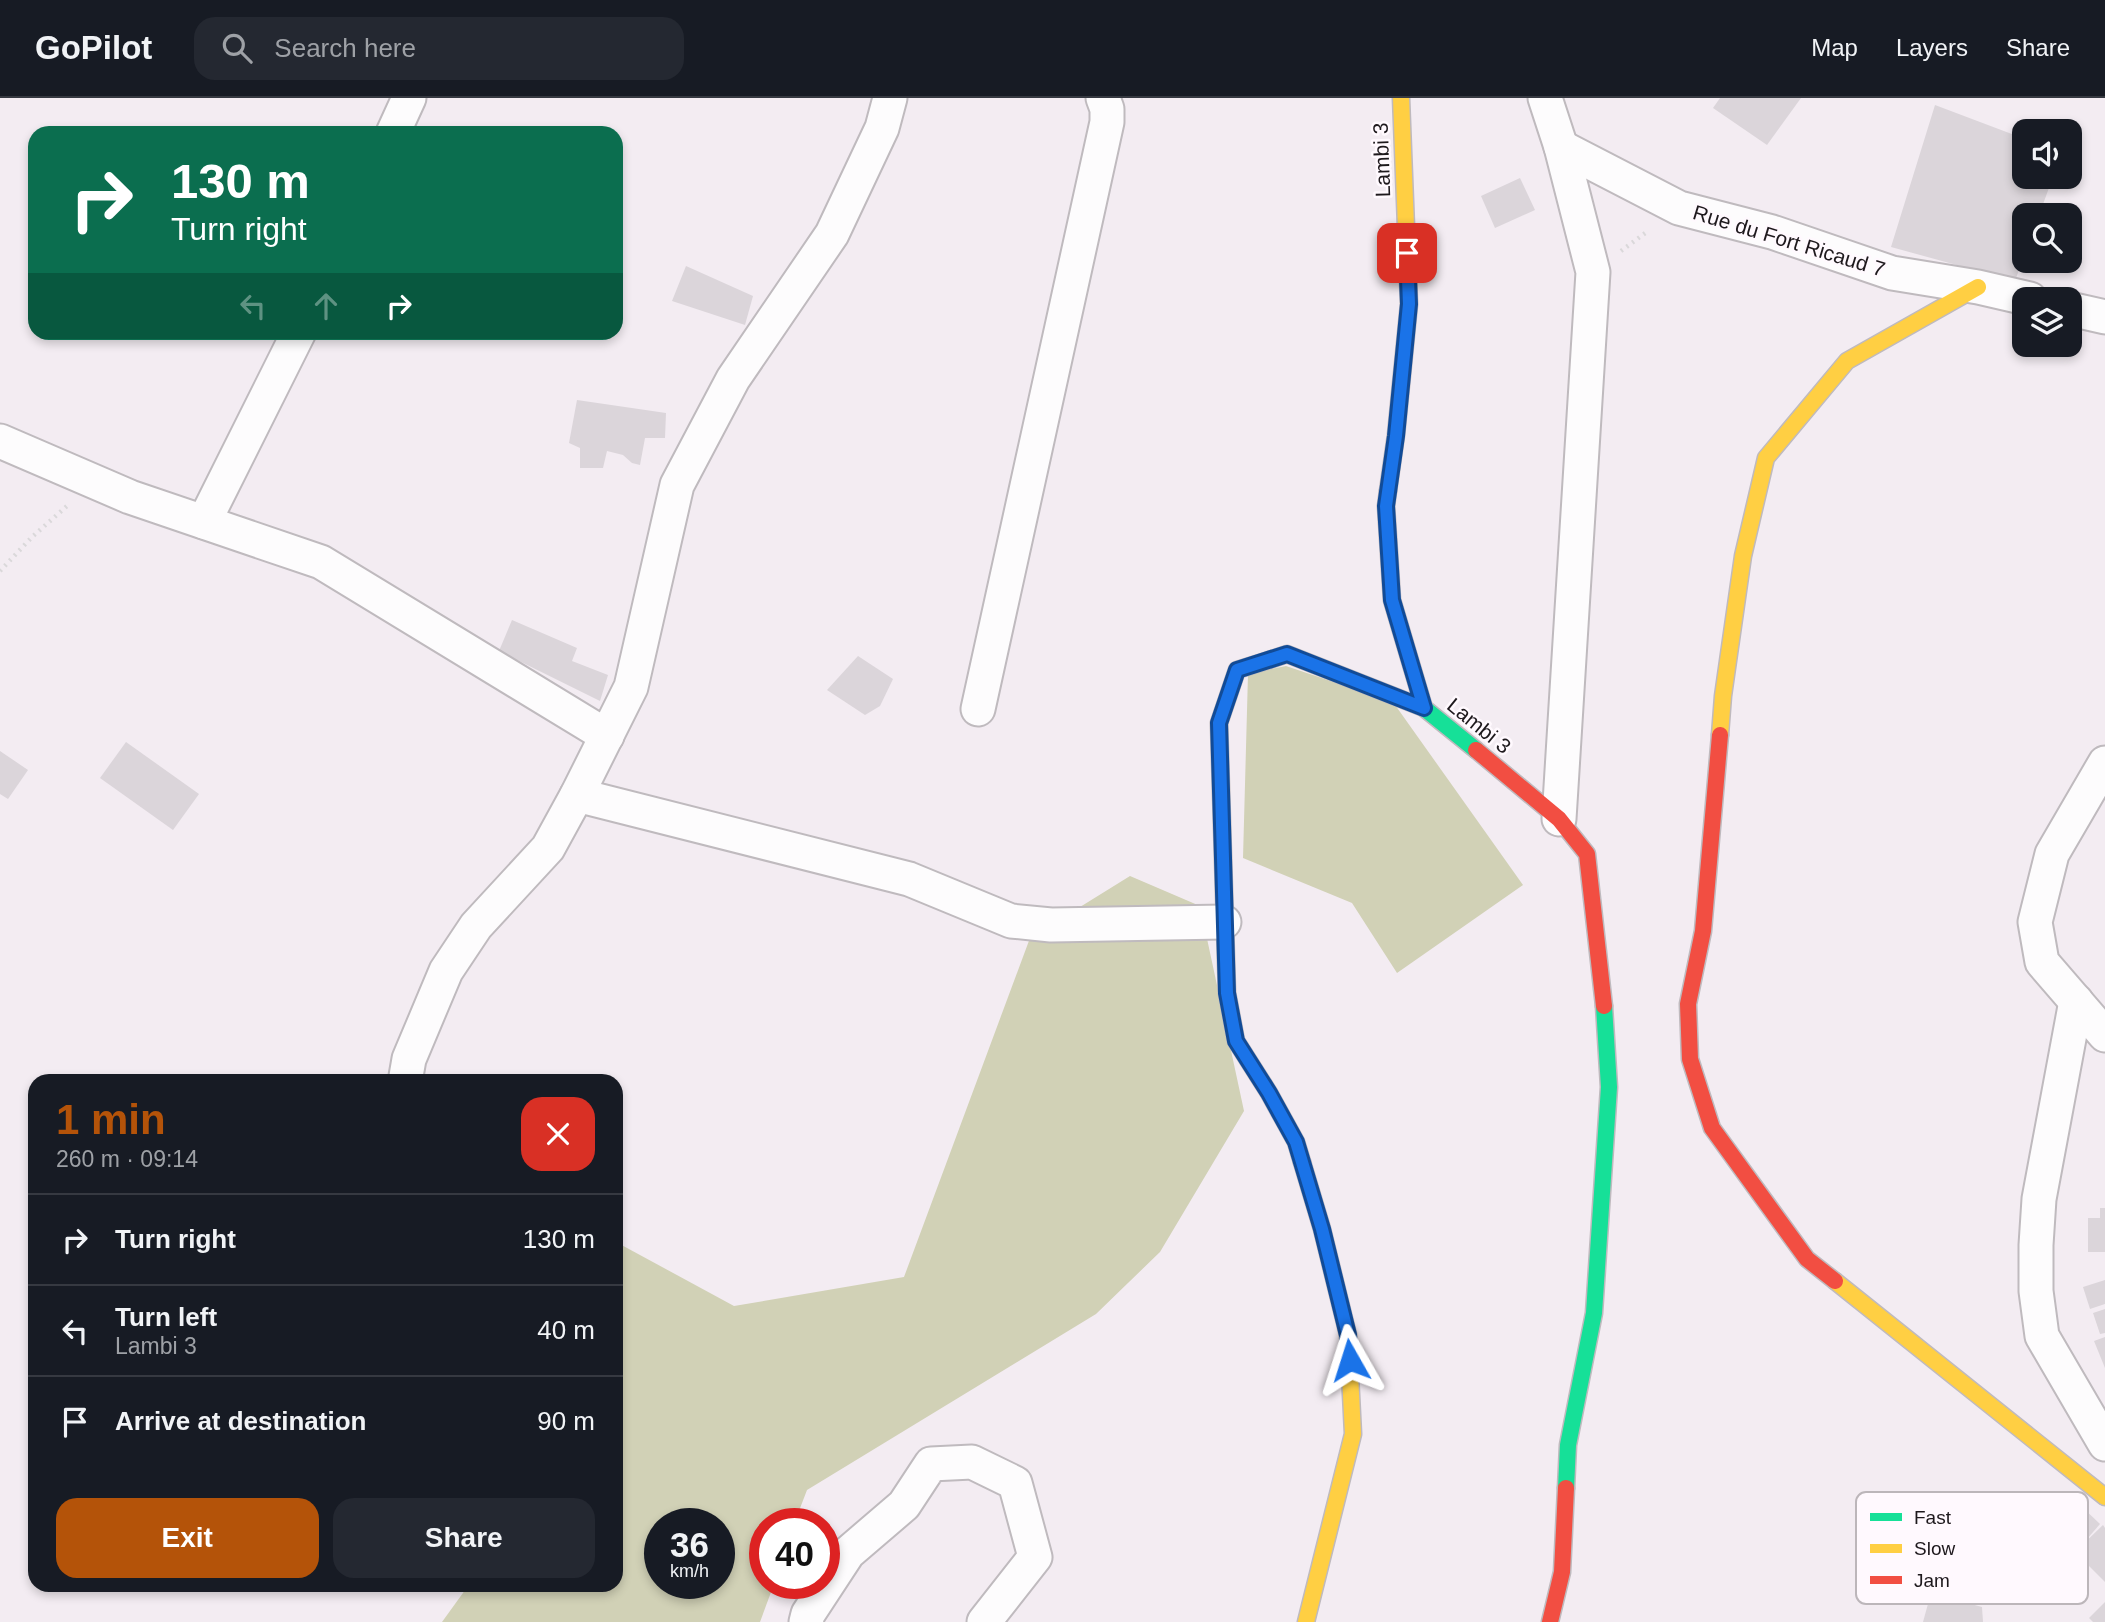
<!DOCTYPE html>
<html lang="en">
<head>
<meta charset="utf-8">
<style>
  :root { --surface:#171b24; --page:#242831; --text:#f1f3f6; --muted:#9ea1a6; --line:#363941; --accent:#b45309 }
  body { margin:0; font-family:Arial,sans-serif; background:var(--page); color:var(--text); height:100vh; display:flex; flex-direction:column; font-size:26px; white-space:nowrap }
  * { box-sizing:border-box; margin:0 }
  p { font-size:23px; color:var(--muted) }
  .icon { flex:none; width:38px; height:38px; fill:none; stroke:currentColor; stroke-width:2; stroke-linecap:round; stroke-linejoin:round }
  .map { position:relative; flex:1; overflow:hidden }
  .drawer { position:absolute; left:28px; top:976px; width:595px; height:518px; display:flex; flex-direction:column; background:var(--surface); border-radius:21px; box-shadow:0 4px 10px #0003 }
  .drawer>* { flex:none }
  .top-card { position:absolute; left:28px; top:28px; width:595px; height:214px; border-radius:21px; box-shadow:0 4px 10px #0003; background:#0b6e4f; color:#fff; overflow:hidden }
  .controls { position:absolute; left:2012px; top:21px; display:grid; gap:14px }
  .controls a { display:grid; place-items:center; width:70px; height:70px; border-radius:14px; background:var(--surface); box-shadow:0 4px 10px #0003; font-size:35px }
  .speed { position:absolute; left:644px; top:1410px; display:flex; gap:14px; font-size:35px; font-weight:700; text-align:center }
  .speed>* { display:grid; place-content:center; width:91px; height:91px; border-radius:50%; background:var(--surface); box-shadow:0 4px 10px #0003; line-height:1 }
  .speed small { font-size:18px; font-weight:400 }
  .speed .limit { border:10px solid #d22; background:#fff; color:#111 }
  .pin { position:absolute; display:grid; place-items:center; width:60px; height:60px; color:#fff; margin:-30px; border-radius:14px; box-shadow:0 4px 10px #0006 }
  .me { position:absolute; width:77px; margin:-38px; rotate:354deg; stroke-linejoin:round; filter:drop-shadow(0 0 5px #0008) }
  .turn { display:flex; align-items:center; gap:24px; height:147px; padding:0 28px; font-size:32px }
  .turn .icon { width:91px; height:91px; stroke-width:2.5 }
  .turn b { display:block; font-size:49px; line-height:60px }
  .lanes { display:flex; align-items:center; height:66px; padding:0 28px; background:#0003; justify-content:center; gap:35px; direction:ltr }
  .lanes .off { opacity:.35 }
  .round { display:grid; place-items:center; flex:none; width:74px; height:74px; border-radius:21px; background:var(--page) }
  .summary { display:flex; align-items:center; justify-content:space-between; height:119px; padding:0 28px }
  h1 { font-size:42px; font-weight:700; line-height:52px; color:var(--accent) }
  .cta { display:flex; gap:14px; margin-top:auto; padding:14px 28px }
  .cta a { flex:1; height:80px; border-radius:21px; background:var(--accent); color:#fff; font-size:28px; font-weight:700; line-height:80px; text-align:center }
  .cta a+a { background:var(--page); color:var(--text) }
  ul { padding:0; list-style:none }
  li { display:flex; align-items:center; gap:21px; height:91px; padding:0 28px; border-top:2px solid var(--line) }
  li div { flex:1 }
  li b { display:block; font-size:26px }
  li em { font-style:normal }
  header { display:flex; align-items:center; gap:42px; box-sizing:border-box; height:98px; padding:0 35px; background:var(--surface); border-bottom:2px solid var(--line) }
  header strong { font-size:33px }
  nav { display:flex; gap:38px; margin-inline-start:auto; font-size:24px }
  .search { width:490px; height:63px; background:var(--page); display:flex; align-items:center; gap:18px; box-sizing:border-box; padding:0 24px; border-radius:21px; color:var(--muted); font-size:26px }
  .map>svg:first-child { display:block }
  .forest { fill:#d1d1b6; fill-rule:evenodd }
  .building { fill:#dbd5da }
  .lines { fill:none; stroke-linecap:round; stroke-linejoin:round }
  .street-casing { stroke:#bfbabe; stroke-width:37 }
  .fast-casing { stroke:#bfbabe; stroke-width:19 }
  .slow-casing { stroke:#bfbabe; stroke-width:19 }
  .jam-casing { stroke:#bfbabe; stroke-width:19 }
  .path { stroke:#dad8da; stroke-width:4.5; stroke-dasharray:2 5; stroke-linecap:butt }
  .street { stroke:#fdfcfd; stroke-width:33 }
  .fast { stroke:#16e098; stroke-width:16 }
  .slow { stroke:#ffcf43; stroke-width:16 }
  .jam { stroke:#f24e42; stroke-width:16 }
  .route-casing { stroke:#114b97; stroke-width:18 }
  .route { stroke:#1a73e8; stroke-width:12 }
  .labels { text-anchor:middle; stroke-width:5; stroke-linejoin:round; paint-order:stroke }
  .street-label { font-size:21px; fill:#1e191d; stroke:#fff9fe }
  .key { fill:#fff9fe; stroke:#bcb6ba; stroke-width:2 }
  .key-label { font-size:19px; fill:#1e191d }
</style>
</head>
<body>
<header>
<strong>GoPilot</strong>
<div class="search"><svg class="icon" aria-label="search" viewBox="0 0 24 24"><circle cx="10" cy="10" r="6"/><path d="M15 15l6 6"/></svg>Search here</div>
<nav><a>Map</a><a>Layers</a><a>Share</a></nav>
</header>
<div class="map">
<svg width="2105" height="1524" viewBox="0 0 2105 1524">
  <rect width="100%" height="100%" fill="#f3ecf2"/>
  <g class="forest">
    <polygon points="1286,568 1393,604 1523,787 1397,875 1352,805 1243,760 1248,576"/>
    <path d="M 1130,778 L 1200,808 L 1244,1013 L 1160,1154 L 1096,1216 L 807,1392 L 794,1426 L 765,1426 L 765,1486 L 774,1486 L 760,1524 L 442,1524 L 468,1488 L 616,1488 L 616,1144 L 734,1208 L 904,1179 L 1030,840 ZM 660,1426 L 719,1426 L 719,1486 L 660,1486 Z"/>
  </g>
  <g class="building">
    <polygon points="1720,0 1801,0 1767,47 1713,10"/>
    <polygon points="1935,7 2025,41 2025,79 2053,79 2039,117 2025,117 2025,155 2015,183 1891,149"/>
    <polygon points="1520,80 1535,112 1495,130 1481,98"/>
    <polygon points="686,168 753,198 745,227 672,203"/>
    <polygon points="577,302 666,315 665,340 645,340 640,367 632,365 623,357 607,353 603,370 580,370 580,350 569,345"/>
    <polygon points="512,522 577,550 572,563 608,577 600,603 499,553"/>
    <polygon points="858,558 893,581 880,608 865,617 827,592"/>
    <polygon points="126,644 199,696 173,732 100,680"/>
    <polygon points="0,653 28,672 8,701 0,696"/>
    <polygon points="2100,1110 2105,1110 2105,1154 2088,1154 2088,1120 2100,1120"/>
    <polygon points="2105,1182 2105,1206 2090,1211 2083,1189"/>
    <polygon points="2105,1211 2105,1235 2100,1236 2093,1215"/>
    <polygon points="2105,1239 2105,1270 2094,1243"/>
    <polygon points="2081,1408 2100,1426 2087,1441 2068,1423"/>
    <polygon points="2103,1427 2105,1430 2105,1484 2075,1454"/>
    <polygon points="1931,1495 1982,1509 1983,1524 1923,1524"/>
    <polygon points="2105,1504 2105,1524 2093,1524 2089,1520"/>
  </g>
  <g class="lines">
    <g class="street-casing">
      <g id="street">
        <polyline points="1545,0 1561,49 1593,174 1559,721"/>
        <polyline points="393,35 409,0"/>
        <polyline points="1561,49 1679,110 1772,134 1892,175 1978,189 2030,201"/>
        <polyline points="2070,211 2105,219"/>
        <polyline points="0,343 130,399 321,464 607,638"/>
        <polyline points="204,424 299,234"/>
        <polyline points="978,611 1107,24 1107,11 1103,0"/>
        <polyline points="2105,665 2052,756 2035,824 2042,864 2105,937"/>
        <polyline points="577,697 909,781 1011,823 1051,827 1224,824"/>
        <polyline points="2076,903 2039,1101 2036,1147 2036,1193 2042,1238 2105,1346"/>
        <polyline points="405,984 409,961 446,873 476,828 548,750 577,697 631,589 677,387 733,281 832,136 882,30 890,0"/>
        <polyline points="806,1524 808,1516 848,1455 904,1407 931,1366 972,1364 1015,1385 1035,1459 984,1524"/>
      </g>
    </g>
    <g class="fast-casing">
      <g id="fast">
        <polyline points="1388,393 1386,408 1392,502 1424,610 1476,652"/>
        <polyline points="1269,562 1237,572 1219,625 1227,895 1236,943 1269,995 1296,1044 1302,1064"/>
        <polyline points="1566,1390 1568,1347 1594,1215 1609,989 1604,908"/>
      </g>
    </g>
    <g class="slow-casing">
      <g id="slow">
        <polyline points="1388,393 1396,337 1409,206 1401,0"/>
        <polyline points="1720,637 1723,598 1743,458 1766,360 1847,263 1978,189"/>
        <polyline points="1302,1064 1322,1131 1348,1237 1353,1336 1306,1524"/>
        <polyline points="1835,1183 2105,1399"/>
      </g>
    </g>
    <g class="jam-casing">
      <g id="jam">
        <polyline points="1269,562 1287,556 1424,610"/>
        <polyline points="1720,637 1703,833 1688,906 1690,961 1712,1030 1807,1161 1835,1183"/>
        <polyline points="1476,652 1559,721 1587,756 1604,908"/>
        <polyline points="1550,1524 1562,1474 1566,1390"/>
      </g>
    </g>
    <g class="path">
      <polyline points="1621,153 1648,133"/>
      <polyline points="0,473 32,439 67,408"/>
    </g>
    <use href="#street" class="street"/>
    <use href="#fast" class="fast"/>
    <use href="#slow" class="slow"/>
    <use href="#jam" class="jam"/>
  </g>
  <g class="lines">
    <g class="route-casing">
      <polyline id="route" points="1350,1262 1348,1237 1322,1131 1296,1044 1269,995 1236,943 1227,895 1219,625 1237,572 1287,556 1424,610 1392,502 1386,408 1396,338 1409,206 1407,155"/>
    </g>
    <use href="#route" class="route"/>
  </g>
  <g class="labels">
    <g class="street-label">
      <text transform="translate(1382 62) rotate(-92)" y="7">Lambi 3</text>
      <text transform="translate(1789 143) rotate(17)" y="7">Rue du Fort Ricaud 7</text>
      <text transform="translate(1479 628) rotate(39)" y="7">Lambi 3</text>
    </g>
  </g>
  <rect x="1856" y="1394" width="232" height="112" rx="10" class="key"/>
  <rect x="1870" y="1415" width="32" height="8" fill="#16e098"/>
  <rect x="1870" y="1446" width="32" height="9" fill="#ffcf43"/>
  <rect x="1870" y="1478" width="32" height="8" fill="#f24e42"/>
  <g class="key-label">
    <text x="1914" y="1426">Fast</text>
    <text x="1914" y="1457">Slow</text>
    <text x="1914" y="1489">Jam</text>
  </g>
</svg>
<div class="controls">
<a><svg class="icon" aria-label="sound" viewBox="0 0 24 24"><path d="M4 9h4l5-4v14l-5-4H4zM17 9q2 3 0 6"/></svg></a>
<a><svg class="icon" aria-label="search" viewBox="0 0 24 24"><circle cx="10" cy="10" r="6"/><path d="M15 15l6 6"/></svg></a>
<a><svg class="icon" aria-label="layers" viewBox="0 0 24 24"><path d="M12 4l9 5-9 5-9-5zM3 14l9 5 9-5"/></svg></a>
</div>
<div class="speed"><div>36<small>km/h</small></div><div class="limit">40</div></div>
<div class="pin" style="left:1407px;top:155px;background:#d93025"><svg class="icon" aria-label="arrive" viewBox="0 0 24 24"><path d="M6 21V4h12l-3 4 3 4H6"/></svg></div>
<svg class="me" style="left:1350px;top:1262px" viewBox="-20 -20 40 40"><path d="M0-17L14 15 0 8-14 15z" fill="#1a73e8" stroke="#fff" stroke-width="4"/></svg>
<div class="top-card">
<div class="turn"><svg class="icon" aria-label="right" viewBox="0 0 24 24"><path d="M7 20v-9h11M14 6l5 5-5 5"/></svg><div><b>130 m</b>Turn right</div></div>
<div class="lanes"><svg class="icon off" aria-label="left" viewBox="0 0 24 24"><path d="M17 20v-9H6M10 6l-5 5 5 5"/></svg><svg class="icon off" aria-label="ahead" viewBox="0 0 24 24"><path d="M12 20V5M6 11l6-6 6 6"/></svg><svg class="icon" aria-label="right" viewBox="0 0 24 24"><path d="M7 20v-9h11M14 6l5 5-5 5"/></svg></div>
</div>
<section class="drawer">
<div class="summary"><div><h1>1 min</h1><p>260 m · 09:14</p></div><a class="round" style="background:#d93025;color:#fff"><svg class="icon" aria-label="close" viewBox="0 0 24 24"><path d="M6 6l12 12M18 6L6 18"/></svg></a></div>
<ul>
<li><svg class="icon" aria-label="right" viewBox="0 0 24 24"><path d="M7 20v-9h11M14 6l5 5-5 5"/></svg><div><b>Turn right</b></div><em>130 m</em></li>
<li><svg class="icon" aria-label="left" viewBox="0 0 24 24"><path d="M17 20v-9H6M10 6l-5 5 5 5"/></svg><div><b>Turn left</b><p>Lambi 3</p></div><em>40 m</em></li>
<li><svg class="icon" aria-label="arrive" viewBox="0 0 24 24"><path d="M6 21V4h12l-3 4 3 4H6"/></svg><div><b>Arrive at destination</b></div><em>90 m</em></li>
</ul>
<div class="cta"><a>Exit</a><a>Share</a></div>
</section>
</div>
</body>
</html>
